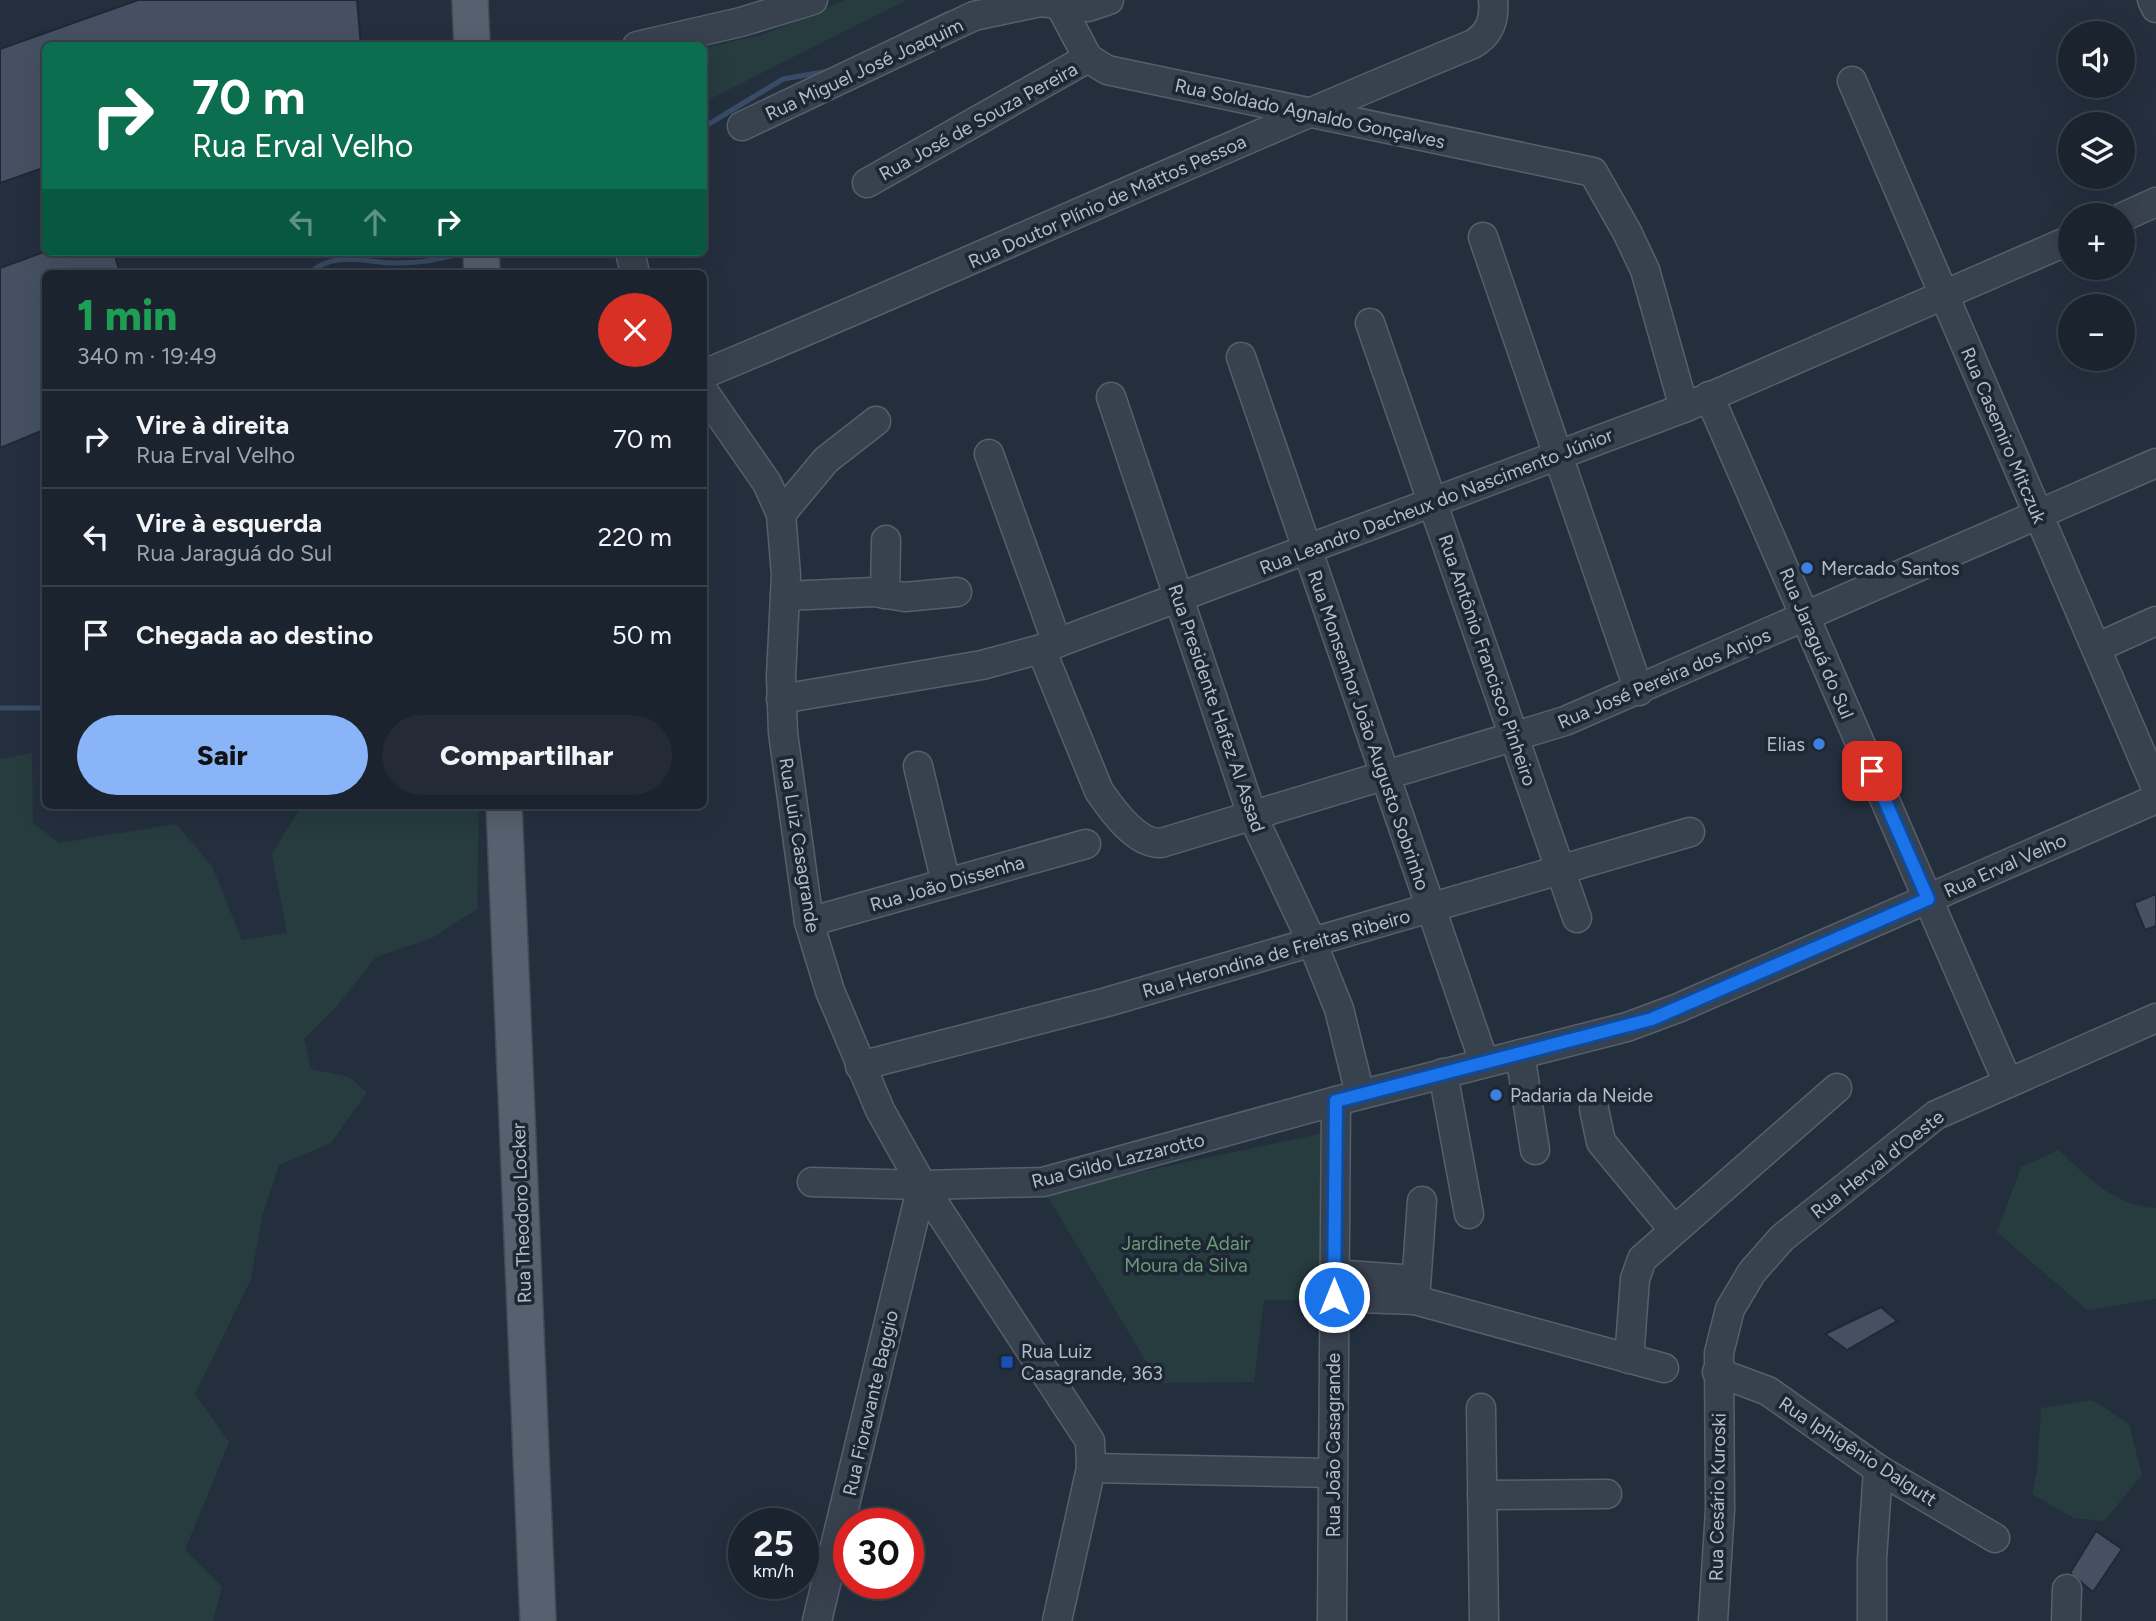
<!DOCTYPE html>
<html lang="pt">
<head>
<meta charset="utf-8">
<style>
  :root { --surface:#1b232e; --page:#242b36; --text:#f1f3f6; --muted:#a0a4aa; --line:#39404a; --accent:#8ab4f8 }
  body { margin:0; font-family:Figtree,sans-serif; background:var(--page); color:var(--text); height:100vh; display:flex; flex-direction:column; font-size:26px; white-space:nowrap }
  * { box-sizing:border-box; margin:0 }
  p { font-size:23px; color:var(--muted) }
  .icon { flex:none; width:38px; height:38px; fill:none; stroke:currentColor; stroke-width:2; stroke-linecap:round; stroke-linejoin:round }
  .map { position:relative; flex:1; overflow:hidden }
  .details { position:absolute; left:42px; top:270px; width:665px; height:539px; display:flex; flex-direction:column; background:var(--surface); border-radius:10px; box-shadow:0 7px 28px #0002,0 0 0 2px var(--line) }
  .details>* { flex:none }
  .guide { position:absolute; left:42px; top:42px; width:665px; height:214px; border-radius:10px; box-shadow:0 7px 28px #0002,0 0 0 2px var(--line); background:#0b6e4f; color:#fff; overflow:hidden }
  .controls { position:absolute; left:2058px; top:21px; display:grid; gap:14px }
  .controls a { display:grid; place-items:center; width:77px; height:77px; border-radius:50%; background:var(--surface); box-shadow:0 7px 28px #0002,0 0 0 2px var(--line); font-size:35px }
  .speed { position:absolute; left:728px; top:1508px; display:flex; gap:14px; font-size:35px; font-weight:700; text-align:center }
  .speed>* { display:grid; place-content:center; width:91px; height:91px; border-radius:50%; background:var(--surface); box-shadow:0 7px 28px #0002,0 0 0 2px var(--line); line-height:1 }
  .speed small { font-size:18px; font-weight:400 }
  .speed .limit { border:10px solid #d22; background:#fff; color:#111 }
  .pin { position:absolute; display:grid; place-items:center; width:60px; height:60px; color:#fff; margin:-30px; border-radius:14px; box-shadow:0 4px 10px #0006 }
  .me { position:absolute; width:77px; margin:-38px; rotate:0deg; stroke-linejoin:round; filter:drop-shadow(0 0 5px #0008) }
  .turn { display:flex; align-items:center; gap:24px; height:147px; padding:0 35px; font-size:32px }
  .turn .icon { width:91px; height:91px; stroke-width:2.5 }
  .turn b { display:block; font-size:49px; line-height:60px }
  .lanes { display:flex; align-items:center; height:66px; padding:0 35px; background:#0003; justify-content:center; gap:35px; direction:ltr }
  .lanes .off { opacity:.35 }
  .round { display:grid; place-items:center; flex:none; width:74px; height:74px; border-radius:37px; background:var(--page) }
  .overview { display:flex; align-items:center; justify-content:space-between; height:119px; padding:0 35px }
  h1 { font-size:42px; font-weight:800; line-height:52px; color:#1e9e55 }
  .primary-button { display:flex; gap:14px; margin-top:auto; padding:14px 35px }
  .primary-button a { flex:1; height:80px; border-radius:42px; background:var(--accent); color:#111; font-size:28px; font-weight:800; line-height:80px; text-align:center }
  .primary-button a+a { background:var(--page); color:var(--text) }
  ul { padding:0; list-style:none }
  li { display:flex; align-items:center; gap:21px; height:98px; padding:0 35px; border-top:2px solid var(--line) }
  li div { flex:1 }
  li b { display:block; font-size:26px }
  li em { font-style:normal }
  .map>svg:first-child { display:block }
  .green { fill:#263c3f }
  .lines { fill:none; stroke-linecap:round; stroke-linejoin:round }
  .stream { stroke:#394c67; stroke-width:5 }
  .building { fill:#455162; stroke:#1f2835; stroke-width:2 }
  .minor-casing { stroke:#565f6c; stroke-width:31 }
  .major-casing { stroke:#414a57; stroke-width:38 }
  .minor { stroke:#38414e; stroke-width:28 }
  .major { stroke:#56606e; stroke-width:35 }
  .route-casing { stroke:#114b97; stroke-width:18 }
  .route { stroke:#1a73e8; stroke-width:12 }
  .shop-dot { fill:#3f7fe0; stroke:#1d2633; stroke-width:2.5 }
  .transit-dot { fill:#1a4fb4; stroke:#1d2633; stroke-width:2.5 }
  .labels { text-anchor:middle; stroke-width:7; stroke-linejoin:round; paint-order:stroke }
  .street-label { font-size:19px; fill:#b4bcc9; stroke:#1d2633 }
  .poi-label { font-size:19px; fill:#b4bcc9; stroke:#1d2633; text-anchor:start }
  .park-label { font-size:19px; fill:#6b9a76; stroke:#1d2633 }
</style>
</head>
<body>
<div class="map">
<svg width="2156" height="1621" viewBox="0 0 2156 1621">
  <rect width="100%" height="100%" fill="#242f3e"/>
  <g class="green">
    <polygon points="845,0 907,0 704,102 704,48 762,35"/>
    <polygon points="32,753 33,823 59,843 176,824 212,866 242,940 287,933 272,854 302,805 479,805 477,909 432,938 376,957 337,1006 304,1039 311,1069 349,1077 367,1092 331,1143 279,1165 262,1217 251,1279 195,1394 229,1442 185,1550 222,1587 213,1621 0,1621 0,759"/>
    <polygon points="1329,1132 1323,1301 1264,1300 1254,1382 1159,1383 1045,1192"/>
    <path d="M 2059,1150 C 2087,1177 2115,1206 2156,1208 L 2156,1299 L 2087,1310 L 1997,1232 L 2021,1167 Z"/>
    <polygon points="2092,1400 2129,1424 2142,1475 2104,1521 2074,1518 2032,1494 2037,1471 2041,1408"/>
  </g>
  <g class="lines">
    <g class="stream">
      <polyline points="903,35 948,13"/>
      <polyline points="704,127 783,79 829,71"/>
      <path d="M 310,273 C 335,249 369,264 399,263 C 421,263 444,259 465,252"/>
      <polyline points="0,708 46,708"/>
    </g>
  </g>
  <g class="building">
    <polygon points="138,0 357,0 361,46 46,46 46,167 0,183 0,49"/>
    <polygon points="44,252 114,252 120,273 46,273 46,429 0,448 0,268"/>
    <polygon points="2156,894 2156,926 2145,930 2134,903"/>
    <polygon points="1881,1307 1897,1321 1847,1350 1825,1334"/>
    <polygon points="2096,1531 2122,1549 2093,1592 2070,1573"/>
  </g>
  <g class="lines">
    <g class="minor-casing">
      <g id="minor">
        <polyline points="1057,0 1088,58 1107,70 1593,172 1627,232 1645,270 1684,408"/>
        <polyline points="2152,0 2156,8"/>
        <polyline points="637,46 741,22 813,0"/>
        <polyline points="1852,81 2156,788"/>
        <polyline points="742,126 974,16 1040,2 1088,7 1109,0"/>
        <polyline points="867,183 1088,58"/>
        <polyline points="2123,217 2156,202"/>
        <polyline points="1483,237 1639,691"/>
        <polyline points="630,252 635,273"/>
        <polyline points="1370,323 1577,918"/>
        <polyline points="1241,357 1484,1062"/>
        <path d="M 704,374 C 961,267 1215,150 1473,44 C 1490,34 1495,19 1493,0"/>
        <polyline points="704,392 767,483 781,514 786,575 781,676 783,733 809,922 830,991 880,1110 922,1185 1090,1441 1091,1468 1057,1621"/>
        <polyline points="1709,396 2008,1083"/>
        <polyline points="1111,397 1252,815 1312,942 1339,1009 1360,1094"/>
        <polyline points="989,454 1057,643"/>
        <polyline points="781,514 826,460 876,421"/>
        <polyline points="885,594 886,540"/>
        <polyline points="785,596 874,592 905,597 957,592"/>
        <polyline points="2096,648 2156,621"/>
        <path d="M 1041,649 L 1099,791 C 1112,810 1136,844 1161,843 L 1565,721 L 2156,463"/>
        <polyline points="781,699 982,665 1041,649 1684,408 2070,240"/>
        <polyline points="918,766 946,883"/>
        <polyline points="809,922 1086,844"/>
        <polyline points="1520,1054 1535,1150"/>
        <polyline points="860,1066 1107,1002 1690,832"/>
        <polyline points="1443,1073 1469,1214"/>
        <polyline points="1594,1109 1601,1142 1673,1229"/>
        <polyline points="812,1182 922,1185 1043,1182 1336,1101 1627,1027 1678,1008 2156,799"/>
        <polyline points="1334,1274 1416,1280"/>
        <polyline points="1334,1297 1415,1300 1664,1368"/>
        <polyline points="1415,1300 1422,1201"/>
        <polyline points="1629,1359 1635,1279 1642,1259 1837,1088"/>
        <polyline points="1717,1372 1768,1391 1878,1469 1995,1538"/>
        <polyline points="1481,1408 1484,1621"/>
        <polyline points="1091,1468 1333,1473"/>
        <polyline points="1482,1495 1607,1494"/>
        <polyline points="817,1621 922,1185"/>
        <polyline points="1332,1621 1336,1101"/>
        <polyline points="1713,1621 1720,1510 1719,1353 1730,1309 1752,1272 1782,1238 1936,1115 2156,1018"/>
        <polyline points="1872,1621 1872,1559 1878,1469"/>
        <polyline points="2066,1621 2067,1589"/>
      </g>
    </g>
    <g class="major-casing">
      <g id="major">
        <polyline points="470,0 472,46"/>
        <polyline points="481,252 482,273"/>
        <polyline points="504,805 538,1621"/>
      </g>
    </g>
    <use href="#minor" class="minor"/>
    <use href="#major" class="major"/>
  </g>
  <g class="lines">
    <g class="route-casing">
      <polyline id="route" points="1334,1297 1336,1101 1652,1019 1928,899 1872,771"/>
    </g>
    <use href="#route" class="route"/>
  </g>
  <g class="shop-dot">
    <circle cx="1807" cy="568" r="7"/>
    <circle cx="1819" cy="744" r="7"/>
    <circle cx="1496" cy="1095" r="7"/>
  </g>
  <rect class="transit-dot" x="1000" y="1355" width="14" height="14" rx="3.5"/>
  <g class="labels">
    <g class="street-label">
      <text transform="translate(864 69) rotate(-25)" y="7">Rua Miguel José Joaquim</text>
      <text transform="translate(1310 113) rotate(12)" y="7">Rua Soldado Agnaldo Gonçalves</text>
      <text transform="translate(978 121) rotate(-29)" y="7">Rua José de Souza Pereira</text>
      <text transform="translate(1107 201) rotate(-24)" y="7">Rua Doutor Plínio de Mattos Pessoa</text>
      <text transform="translate(2004 435) rotate(67)" y="7">Rua Casemiro Mitczuk</text>
      <text transform="translate(1436 501) rotate(-21)" y="7">Rua Leandro Dacheux do Nascimento Júnior</text>
      <text transform="translate(1817 643) rotate(67)" y="7">Rua Jaraguá do Sul</text>
      <text transform="translate(1488 660) rotate(71)" y="7">Rua Antônio Francisco Pinheiro</text>
      <text transform="translate(1664 678) rotate(-23)" y="7">Rua José Pereira dos Anjos</text>
      <text transform="translate(1217 708) rotate(71)" y="7">Rua Presidente Hafez Al Assad</text>
      <text transform="translate(1369 730) rotate(71)" y="7">Rua Monsenhor João Augusto Sobrinho</text>
      <text transform="translate(800 845) rotate(81)" y="7">Rua Luiz Casagrande</text>
      <text transform="translate(2005 865) rotate(-24)" y="7">Rua Erval Velho</text>
      <text transform="translate(947 883) rotate(-16)" y="7">Rua João Dissenha</text>
      <text transform="translate(1276 953) rotate(-16)" y="7">Rua Herondina de Freitas Ribeiro</text>
      <text transform="translate(1118 1160) rotate(-14)" y="7">Rua Gildo Lazzarotto</text>
      <text transform="translate(1877 1164) rotate(-38)" y="7">Rua Herval d'Oeste</text>
      <text transform="translate(521 1213) rotate(-92)" y="7">Rua Theodoro Locker</text>
      <text transform="translate(870 1403) rotate(-77)" y="7">Rua Fioravante Baggio</text>
      <text transform="translate(1333 1445) rotate(-90)" y="7">Rua João Casagrande</text>
      <text transform="translate(1858 1451) rotate(33)" y="7">Rua Iphigênio Dalgutt</text>
      <text transform="translate(1717 1497) rotate(-89)" y="7">Rua Cesário Kuroski</text>
    </g>
    <g class="poi-label">
      <text x="1821" y="575">Mercado Santos</text>
      <text x="1805" y="751" text-anchor="end">Elias</text>
      <text x="1510" y="1102">Padaria da Neide</text>
      <text x="1021" y="1358">Rua Luiz<tspan x="1021" dy="22">Casagrande, 363</tspan></text>
    </g>
    <g class="park-label">
      <text x="1186" y="1250">Jardinete Adair<tspan x="1186" dy="22">Moura da Silva</tspan></text>
    </g>
  </g>
</svg>
<div class="controls">
<a><svg class="icon" aria-label="sound" viewBox="0 0 24 24"><path d="M4 9h4l5-4v14l-5-4H4zM17 9q2 3 0 6"/></svg></a>
<a><svg class="icon" aria-label="layers" viewBox="0 0 24 24"><path d="M12 4l9 5-9 5-9-5zM3 14l9 5 9-5"/></svg></a>
<a>+</a>
<a>−</a>
</div>
<div class="speed"><div>25<small>km/h</small></div><div class="limit">30</div></div>
<div class="pin" style="left:1872px;top:771px;background:#d93025"><svg class="icon" aria-label="arrive" viewBox="0 0 24 24"><path d="M6 21V4h12l-3 4 3 4H6"/></svg></div>
<svg class="me" style="left:1334px;top:1297px" viewBox="-20 -20 40 40"><circle r="17" fill="#1a73e8" stroke="#fff" stroke-width="3"/><path d="M0-11L8 9 0 5-8 9z" fill="#fff"/></svg>
<div class="guide">
<div class="turn"><svg class="icon" aria-label="right" viewBox="0 0 24 24"><path d="M7 20v-9h11M14 6l5 5-5 5"/></svg><div><b>70 m</b>Rua Erval Velho</div></div>
<div class="lanes"><svg class="icon off" aria-label="left" viewBox="0 0 24 24"><path d="M17 20v-9H6M10 6l-5 5 5 5"/></svg><svg class="icon off" aria-label="ahead" viewBox="0 0 24 24"><path d="M12 20V5M6 11l6-6 6 6"/></svg><svg class="icon" aria-label="right" viewBox="0 0 24 24"><path d="M7 20v-9h11M14 6l5 5-5 5"/></svg></div>
</div>
<section class="details">
<div class="overview"><div><h1>1 min</h1><p>340 m · 19:49</p></div><a class="round" style="background:#d93025;color:#fff"><svg class="icon" aria-label="close" viewBox="0 0 24 24"><path d="M6 6l12 12M18 6L6 18"/></svg></a></div>
<ul>
<li><svg class="icon" aria-label="right" viewBox="0 0 24 24"><path d="M7 20v-9h11M14 6l5 5-5 5"/></svg><div><b>Vire à direita</b><p>Rua Erval Velho</p></div><em>70 m</em></li>
<li><svg class="icon" aria-label="left" viewBox="0 0 24 24"><path d="M17 20v-9H6M10 6l-5 5 5 5"/></svg><div><b>Vire à esquerda</b><p>Rua Jaraguá do Sul</p></div><em>220 m</em></li>
<li><svg class="icon" aria-label="arrive" viewBox="0 0 24 24"><path d="M6 21V4h12l-3 4 3 4H6"/></svg><div><b>Chegada ao destino</b></div><em>50 m</em></li>
</ul>
<div class="primary-button"><a>Sair</a><a>Compartilhar</a></div>
</section>
</div>
</body>
</html>
